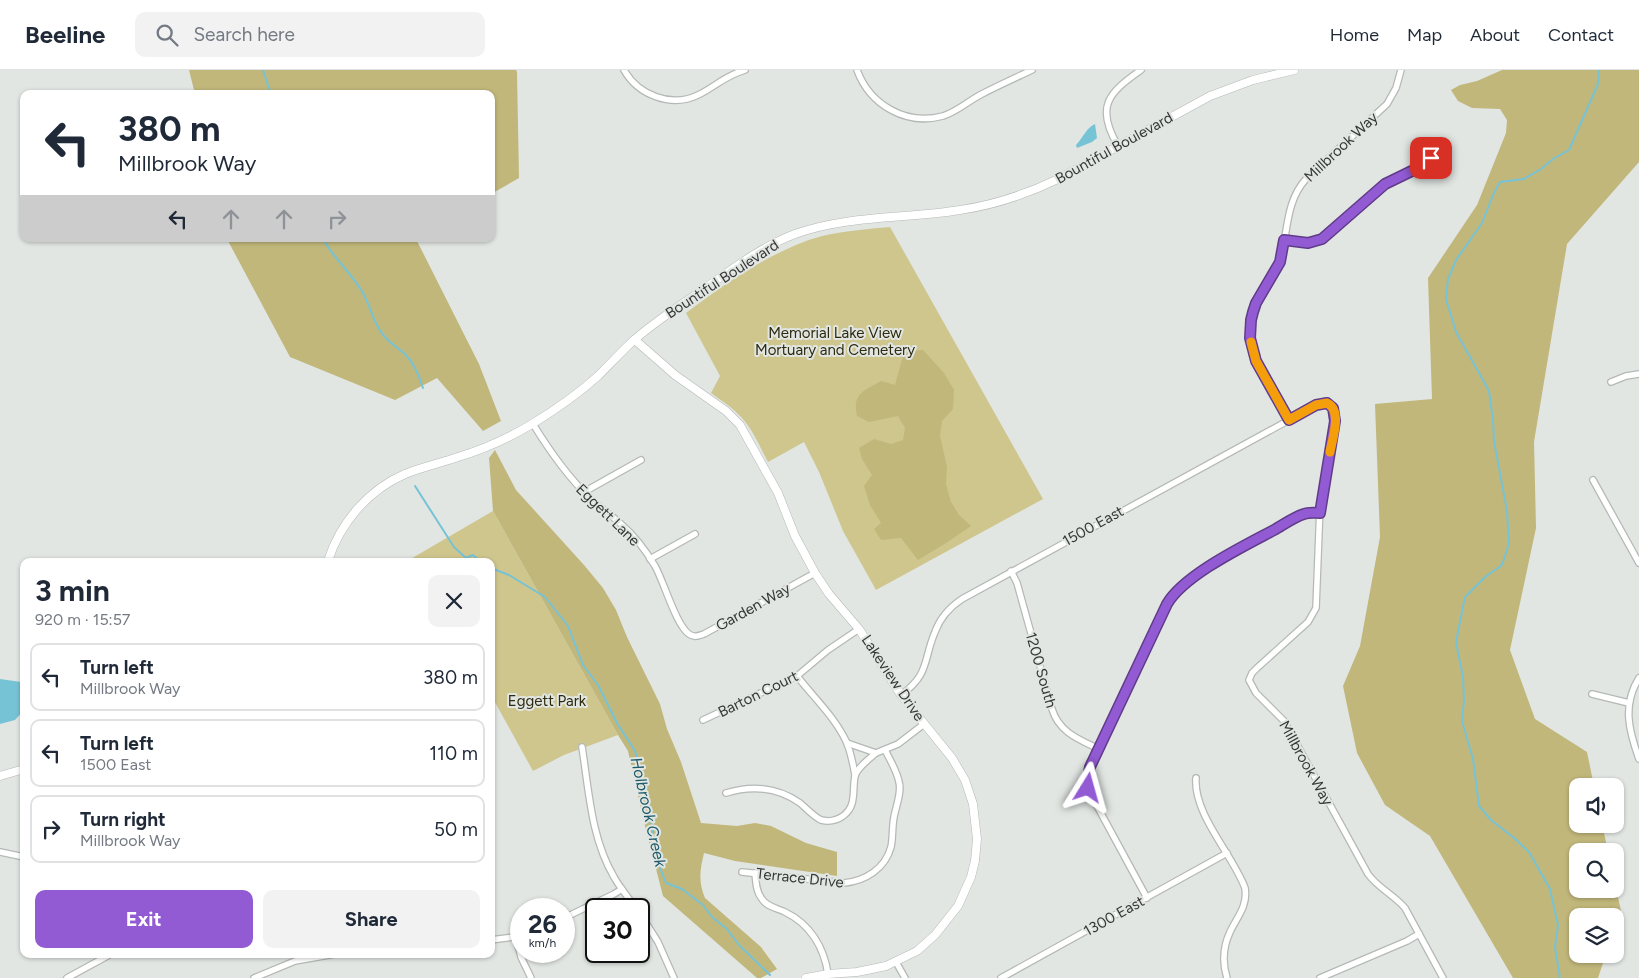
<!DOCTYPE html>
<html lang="en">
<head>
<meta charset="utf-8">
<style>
  :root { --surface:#fff; --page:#f2f2f3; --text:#1f2937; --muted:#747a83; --line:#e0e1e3; --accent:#935bd3 }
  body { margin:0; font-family:Figtree,sans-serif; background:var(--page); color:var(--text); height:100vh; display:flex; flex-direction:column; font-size:19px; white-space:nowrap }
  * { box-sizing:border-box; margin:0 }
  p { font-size:16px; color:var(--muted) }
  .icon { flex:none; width:28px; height:28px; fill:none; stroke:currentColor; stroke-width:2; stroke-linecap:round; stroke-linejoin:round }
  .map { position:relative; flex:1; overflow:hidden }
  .sheet { position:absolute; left:20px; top:488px; width:475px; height:400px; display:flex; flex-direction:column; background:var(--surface); border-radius:10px; box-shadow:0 1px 4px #0004 }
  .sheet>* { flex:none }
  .top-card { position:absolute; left:20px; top:20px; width:475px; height:152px; border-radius:10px; box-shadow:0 1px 4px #0004; background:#fff; color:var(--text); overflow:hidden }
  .tools { position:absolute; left:1569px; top:708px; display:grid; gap:10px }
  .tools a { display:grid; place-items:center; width:55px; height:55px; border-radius:10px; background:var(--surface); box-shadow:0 1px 4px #0004; font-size:25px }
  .speed { position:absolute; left:510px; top:828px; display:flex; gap:10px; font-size:25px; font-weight:700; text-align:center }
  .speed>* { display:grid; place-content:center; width:65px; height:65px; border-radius:50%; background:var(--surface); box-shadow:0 1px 4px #0004; line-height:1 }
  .speed small { font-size:12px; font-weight:400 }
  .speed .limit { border:2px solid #111; border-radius:8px; background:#fff; color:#111 }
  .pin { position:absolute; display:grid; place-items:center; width:42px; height:42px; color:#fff; margin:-21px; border-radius:10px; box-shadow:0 2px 8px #0006 }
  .me { position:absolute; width:55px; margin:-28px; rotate:8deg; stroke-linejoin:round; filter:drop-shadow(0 0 4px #0008) }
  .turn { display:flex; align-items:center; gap:18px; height:105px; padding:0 15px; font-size:22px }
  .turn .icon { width:65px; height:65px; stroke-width:2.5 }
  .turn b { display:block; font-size:35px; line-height:42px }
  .lanes { display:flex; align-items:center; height:48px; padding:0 15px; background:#0003; justify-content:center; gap:25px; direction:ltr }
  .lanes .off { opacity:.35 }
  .round { display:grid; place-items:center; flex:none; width:52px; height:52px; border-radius:10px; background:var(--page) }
  .head { display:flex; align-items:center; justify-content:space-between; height:85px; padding:0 15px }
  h1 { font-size:30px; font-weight:700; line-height:38px }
  .primary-button { display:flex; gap:10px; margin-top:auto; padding:10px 15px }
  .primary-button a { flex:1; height:58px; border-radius:10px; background:var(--accent); color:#fff; font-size:20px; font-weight:700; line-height:58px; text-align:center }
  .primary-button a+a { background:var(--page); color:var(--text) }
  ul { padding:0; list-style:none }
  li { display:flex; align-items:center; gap:15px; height:68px; margin:0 10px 8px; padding:0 5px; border:2px solid var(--line); border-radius:10px }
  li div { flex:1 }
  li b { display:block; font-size:19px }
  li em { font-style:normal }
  header { display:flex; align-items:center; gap:30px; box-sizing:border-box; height:70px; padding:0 25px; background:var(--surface); border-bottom:1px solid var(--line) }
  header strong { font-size:24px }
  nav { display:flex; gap:28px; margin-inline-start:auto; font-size:18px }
  .search { width:350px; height:45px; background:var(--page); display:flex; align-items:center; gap:12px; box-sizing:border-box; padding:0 18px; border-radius:10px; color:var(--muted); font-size:19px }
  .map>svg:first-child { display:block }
  .green { fill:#cfc68e }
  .forest { fill:#c1b77b }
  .water { fill:#77c3d6 }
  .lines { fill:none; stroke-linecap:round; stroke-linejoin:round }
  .stream { stroke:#77c3d6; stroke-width:2 }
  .street-casing { stroke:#b4b9b6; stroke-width:8 }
  .secondary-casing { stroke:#b4b9b6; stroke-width:9 }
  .street { stroke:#fff; stroke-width:5.5 }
  .secondary { stroke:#fff; stroke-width:8 }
  .route-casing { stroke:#603b89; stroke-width:12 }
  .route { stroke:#935bd3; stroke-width:9 }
  .slow { stroke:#f59e0b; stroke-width:9 }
  .labels { text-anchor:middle; stroke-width:4; stroke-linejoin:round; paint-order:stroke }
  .street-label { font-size:15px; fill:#353736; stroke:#e1e6e3 }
  .park-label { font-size:15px; fill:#2e2a0e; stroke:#e1e6e3 }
  .water-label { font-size:16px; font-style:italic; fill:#1a5967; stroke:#e1e6e3 }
</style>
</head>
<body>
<header>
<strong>Beeline</strong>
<div class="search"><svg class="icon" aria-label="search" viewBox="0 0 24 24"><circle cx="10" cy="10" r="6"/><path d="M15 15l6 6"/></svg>Search here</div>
<nav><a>Home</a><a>Map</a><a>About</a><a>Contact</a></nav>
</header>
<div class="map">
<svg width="1639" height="908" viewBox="0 0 1639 908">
  <rect width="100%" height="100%" fill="#e1e6e3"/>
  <g class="green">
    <path d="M 890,157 L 1043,429 L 876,520 L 843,461 L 819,402 L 804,372 L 768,392 C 760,377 753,360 742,348 C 733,338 722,331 711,323 L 720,306 L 686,243 C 726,213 774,179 822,166 C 844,161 867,159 890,157 Z"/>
    <polygon points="493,441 618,665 564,685 533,701 491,625 491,491 407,491"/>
  </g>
  <g class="forest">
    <polygon points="189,0 516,0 517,2 519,108 491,124 491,24 195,24"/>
    <polygon points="1502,0 1639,0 1639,92 1567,174 1534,372 1536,458 1510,580 1535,649 1587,682 1594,716 1578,716 1578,754 1602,754 1608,781 1578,781 1578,819 1615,819 1615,813 1621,841 1615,859 1615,846 1578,846 1578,884 1606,884 1598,908 1513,908 1430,766 1385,735 1357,683 1343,616 1360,576 1380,467 1375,334 1432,329 1428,208 1477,135 1506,63 1507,50 1500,39 1472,38 1458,31 1451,20 1460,15 1477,11"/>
    <polygon points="227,169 416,169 479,294 501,351 483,361 437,308 395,330 290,287"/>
    <path d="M 923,280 L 944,303 L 954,320 L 953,339 L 942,351 L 940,366 L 947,397 L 946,414 L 951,432 L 959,445 L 971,456 L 946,473 L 918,490 L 901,468 L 881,470 L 874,459 L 881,453 L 870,435 L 864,416 L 872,405 L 862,389 L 859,378 L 874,369 L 891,374 L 903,370 L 905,358 L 898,346 L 869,352 L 857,346 C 852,323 864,321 881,311 L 895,315 L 903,286 L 909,281 Z"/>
    <path d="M 495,380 L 516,420 L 584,495 L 603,518 L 616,540 L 627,567 L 660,634 L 667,659 L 681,692 L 701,753 L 737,756 L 755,753 L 771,756 L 806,773 L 837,782 L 837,806 L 735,791 L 704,783 C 700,800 698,811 705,828 L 761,877 L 777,899 L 761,908 L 757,908 L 663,826 L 645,756 L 628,681 L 618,665 L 493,441 L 489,388 Z"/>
  </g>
  <g class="water">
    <path d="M 1095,54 L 1097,68 L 1092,72 L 1077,78 L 1076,75 C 1083,68 1086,58 1095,54 Z"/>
    <polygon points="0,609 21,612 24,628 24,640 15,650 0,654"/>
  </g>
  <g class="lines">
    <g class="stream">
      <polyline points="263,0 271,24"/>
      <path d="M 323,169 C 334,189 353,204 364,225 C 371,238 374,255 384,266 C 390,273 398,278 405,284 C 414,293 419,305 423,318"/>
      <polyline points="415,416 454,477 466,488 473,485 480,491"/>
      <polyline points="491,498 509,505 545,527 568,556 583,595 598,615 617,653 635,681 648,726 655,779 660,798 666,813 682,819 703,835 712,847 727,859 739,875 770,905"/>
      <polyline points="1560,908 1555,877 1558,855 1550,819 1529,782 1514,768 1491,750 1479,736 1473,689 1462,651 1464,630 1463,607 1456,572 1465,527 1485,507 1502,495 1509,474 1507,441 1494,371 1493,350 1489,321 1456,262 1446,229 1448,209 1456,190 1482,153 1493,125 1500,112 1524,109 1541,99 1553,89 1569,80 1598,14 1599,0"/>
    </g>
    <g class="street-casing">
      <g id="street">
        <path d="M 624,0 C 638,25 671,38 698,25 C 715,17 724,6 745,0"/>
        <path d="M 857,0 C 870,35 906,56 943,46 C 958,41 967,32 980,25 C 997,16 1015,8 1032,0"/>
        <path d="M 1118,76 C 1095,37 1108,23 1141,0"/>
        <polyline points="1284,170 1308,173 1322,169 1385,114 1420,97 1431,88 1435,82"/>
        <polyline points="1611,312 1626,306 1639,304"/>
        <path d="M 1289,350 C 1282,338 1275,325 1268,313 C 1254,288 1243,263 1256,234 C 1263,218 1277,205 1281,187 C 1288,160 1286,131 1306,109 L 1387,34 L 1396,18 L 1401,0"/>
        <path d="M 533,354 C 549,380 567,406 589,427 C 599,437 611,445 621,454 C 635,466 646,481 655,496 C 664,512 676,555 689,564 C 694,568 698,566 704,564 L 815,503"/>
        <polyline points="1593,410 1639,493"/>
        <polyline points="584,422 641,390"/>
        <polyline points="650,489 695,464"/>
        <path d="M 1011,501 L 1017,513 L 1052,639 C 1059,662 1078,669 1099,679"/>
        <path d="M 797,606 C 814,628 834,646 846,671 C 851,682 853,694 855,705"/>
        <path d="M 1639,608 C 1622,635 1629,661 1639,689"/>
        <polyline points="1592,624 1629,633"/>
        <path d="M 901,625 C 930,604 923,590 935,562 C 940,548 950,537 962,529 L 1313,337 L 1323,333 L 1330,334 L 1334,342 L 1335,351 L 1320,436 L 1316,538 L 1308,552 L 1257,598 L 1252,603 L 1249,610 L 1256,623 L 1284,651 L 1368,804 C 1378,818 1394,825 1405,838 L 1443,908"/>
        <polyline points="703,650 797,606 828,580 859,559"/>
        <polyline points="847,673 876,683 898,674 924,654"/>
        <path d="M 582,677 C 589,721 591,768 614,807 C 620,818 629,828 636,839"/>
        <path d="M 1196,708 C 1193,744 1233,785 1245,818 C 1248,836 1237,847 1230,862 C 1223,877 1222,892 1227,908"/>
        <path d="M 726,723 C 752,715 777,717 800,733 C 807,739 813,746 821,750 C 829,752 836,751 843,746 C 857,736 852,721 855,706 C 857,698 869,689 876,683"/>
        <polyline points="0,782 24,787"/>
        <path d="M 742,802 L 844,813 C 865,811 885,799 891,777 C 893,768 892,757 894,747 C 896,736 902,722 899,712 C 897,701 890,690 885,680"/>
        <path d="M 755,803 C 756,812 756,822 762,829 C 767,837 777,838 785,842 C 810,854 824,877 828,904"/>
        <path d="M 1147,828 L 1090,723 L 1087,712 L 1090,697 L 1167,534 C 1183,506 1245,475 1274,460 C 1283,454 1294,447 1304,444 C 1309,442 1315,443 1320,443"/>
        <polyline points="639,842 658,872 674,908"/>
        <polyline points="564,848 614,824 622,819"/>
        <polyline points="516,867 521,887 531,908"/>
        <polyline points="491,870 521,866"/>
        <polyline points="896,892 905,908"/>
        <polyline points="67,908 111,884"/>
        <polyline points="254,908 295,891 335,884"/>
        <polyline points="1001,908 1227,783"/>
        <polyline points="1320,908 1407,871 1419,864"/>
      </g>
    </g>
    <g class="secondary-casing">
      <g id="secondary">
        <polyline points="635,270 675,305 726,341 740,355 778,423 795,466 815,503 829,524 859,559 901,625 952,688 965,710 973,734 977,769 975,791 971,807 958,836 935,865 917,881 886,896 857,902 828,904 806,908"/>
        <path d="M 328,491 C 340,453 368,420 405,404 C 422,397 441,393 458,387 C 484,379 509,368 532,354 C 555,340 578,324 598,306 C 610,294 622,281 634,270 C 657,250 682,234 707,217 C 735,197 763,176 795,164 C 849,145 905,149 960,140 C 994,135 1027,124 1058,109 L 1210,26 L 1253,10 L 1294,0"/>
        <polyline points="0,706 24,699"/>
      </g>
    </g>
    <use href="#street" class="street"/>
    <use href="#secondary" class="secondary"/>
  </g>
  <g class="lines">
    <g class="route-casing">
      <path id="route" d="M 1088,718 L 1088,707 L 1090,697 L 1167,534 C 1184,505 1244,476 1274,460 C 1283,455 1294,447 1304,444 C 1309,442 1315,443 1320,443 L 1335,351 L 1333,338 L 1327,333 L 1316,335 L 1289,350 L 1256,291 L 1250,268 L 1251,250 L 1253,242 L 1256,233 L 1280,192 L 1284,170 L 1308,173 L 1322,169 L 1385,114 L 1420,97 L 1431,88"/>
    </g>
    <use href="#route" class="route"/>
    <path class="slow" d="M 1251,272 L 1256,291 L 1289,350 L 1316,335 L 1327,333 C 1343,341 1332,369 1330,382"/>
  </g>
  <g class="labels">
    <g class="street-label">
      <text transform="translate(1341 77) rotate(-43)" y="5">Millbrook Way</text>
      <text transform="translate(1114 78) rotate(-29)" y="5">Bountiful Boulevard</text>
      <text transform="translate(722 209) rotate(-33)" y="5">Bountiful Boulevard</text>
      <text transform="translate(608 445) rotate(44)" y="5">Eggett Lane</text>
      <text transform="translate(1093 456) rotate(-29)" y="5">1500 East</text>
      <text transform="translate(753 537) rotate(-29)" y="5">Garden Way</text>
      <text transform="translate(1041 600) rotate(74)" y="5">1200 South</text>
      <text transform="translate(893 608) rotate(56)" y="5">Lakeview Drive</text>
      <text transform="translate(758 624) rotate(-26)" y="5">Barton Court</text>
      <text transform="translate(1306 693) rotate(61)" y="5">Millbrook Way</text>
      <text transform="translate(800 808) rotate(6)" y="5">Terrace Drive</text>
      <text transform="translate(1114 846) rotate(-29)" y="5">1300 East</text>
    </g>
    <g class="park-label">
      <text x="835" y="268">Memorial Lake View<tspan x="835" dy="17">Mortuary and Cemetery</tspan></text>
      <text x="547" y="636">Eggett Park</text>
    </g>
    <g class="water-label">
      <text transform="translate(649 742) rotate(77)" y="6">Holbrook Creek</text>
    </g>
  </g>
</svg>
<div class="tools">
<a><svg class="icon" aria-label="sound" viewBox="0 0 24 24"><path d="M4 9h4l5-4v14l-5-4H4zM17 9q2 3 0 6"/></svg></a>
<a><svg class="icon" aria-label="search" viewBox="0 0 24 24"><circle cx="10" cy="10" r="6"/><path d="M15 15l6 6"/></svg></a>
<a><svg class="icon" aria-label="layers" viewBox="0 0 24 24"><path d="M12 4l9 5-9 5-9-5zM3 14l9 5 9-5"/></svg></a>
</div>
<div class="speed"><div>26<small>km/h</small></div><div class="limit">30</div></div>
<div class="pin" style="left:1431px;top:88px;background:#d93025"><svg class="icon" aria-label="arrive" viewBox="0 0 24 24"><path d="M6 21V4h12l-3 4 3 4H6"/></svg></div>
<svg class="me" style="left:1088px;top:718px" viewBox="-20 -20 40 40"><path d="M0-17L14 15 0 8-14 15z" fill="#935bd3" stroke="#fff" stroke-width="4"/></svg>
<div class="top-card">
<div class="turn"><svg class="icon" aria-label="left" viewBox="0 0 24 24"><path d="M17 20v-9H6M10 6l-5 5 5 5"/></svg><div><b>380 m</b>Millbrook Way</div></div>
<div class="lanes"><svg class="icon" aria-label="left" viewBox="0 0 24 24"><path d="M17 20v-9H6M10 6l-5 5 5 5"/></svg><svg class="icon off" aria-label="ahead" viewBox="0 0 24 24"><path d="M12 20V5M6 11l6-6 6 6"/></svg><svg class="icon off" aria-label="ahead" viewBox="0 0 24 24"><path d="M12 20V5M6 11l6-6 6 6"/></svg><svg class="icon off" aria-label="right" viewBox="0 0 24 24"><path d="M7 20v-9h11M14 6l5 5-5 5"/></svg></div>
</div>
<section class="sheet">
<div class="head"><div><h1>3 min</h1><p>920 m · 15:57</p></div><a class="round"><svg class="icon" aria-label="close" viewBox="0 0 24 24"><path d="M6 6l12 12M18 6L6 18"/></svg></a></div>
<ul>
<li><svg class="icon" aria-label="left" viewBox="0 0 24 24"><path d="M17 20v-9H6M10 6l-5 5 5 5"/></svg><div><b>Turn left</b><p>Millbrook Way</p></div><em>380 m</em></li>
<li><svg class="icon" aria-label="left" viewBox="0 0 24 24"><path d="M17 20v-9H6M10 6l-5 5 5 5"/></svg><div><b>Turn left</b><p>1500 East</p></div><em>110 m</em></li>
<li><svg class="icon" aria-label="right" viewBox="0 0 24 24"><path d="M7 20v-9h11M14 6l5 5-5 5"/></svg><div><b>Turn right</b><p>Millbrook Way</p></div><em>50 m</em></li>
</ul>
<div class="primary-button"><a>Exit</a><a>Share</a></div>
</section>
</div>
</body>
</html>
